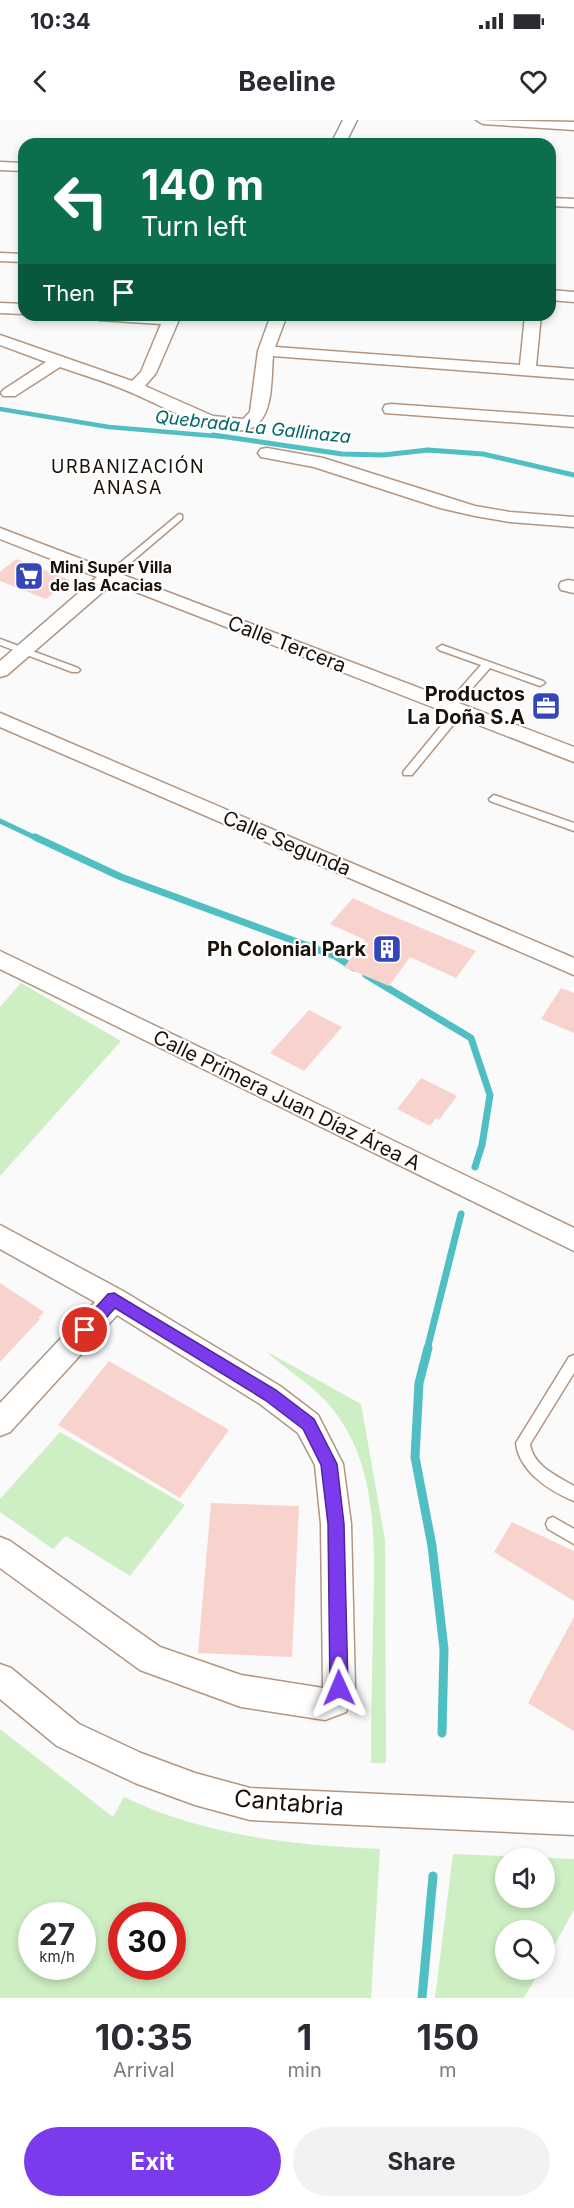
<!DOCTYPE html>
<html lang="en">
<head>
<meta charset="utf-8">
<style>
  :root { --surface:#fff; --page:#f2f2f3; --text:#2b2b33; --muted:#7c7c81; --accent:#7c3aed }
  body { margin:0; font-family:Inter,sans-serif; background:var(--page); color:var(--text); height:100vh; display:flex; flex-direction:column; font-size:22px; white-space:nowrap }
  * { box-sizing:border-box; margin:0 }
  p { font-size:20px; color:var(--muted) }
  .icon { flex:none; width:33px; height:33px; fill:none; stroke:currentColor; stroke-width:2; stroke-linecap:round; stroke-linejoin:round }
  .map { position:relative; height:1878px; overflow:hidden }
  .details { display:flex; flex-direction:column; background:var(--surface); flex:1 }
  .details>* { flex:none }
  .guide { position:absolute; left:18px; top:18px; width:538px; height:183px; border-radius:18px; box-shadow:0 3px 9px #0003; background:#0b6e4f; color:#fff; overflow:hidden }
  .tools { position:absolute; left:495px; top:1728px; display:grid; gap:12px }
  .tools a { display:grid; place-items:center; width:60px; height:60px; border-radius:50%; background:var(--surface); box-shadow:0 3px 9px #0003; font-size:30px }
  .speed { position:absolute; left:18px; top:1782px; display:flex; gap:12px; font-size:30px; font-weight:700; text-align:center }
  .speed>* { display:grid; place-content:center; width:78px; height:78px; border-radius:50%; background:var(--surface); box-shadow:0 3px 9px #0003; line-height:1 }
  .speed small { font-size:15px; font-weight:400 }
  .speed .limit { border:9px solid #d22; background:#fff; color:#111 }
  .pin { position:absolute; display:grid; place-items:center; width:51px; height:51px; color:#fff; margin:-26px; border:3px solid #fff; border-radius:50%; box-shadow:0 2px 6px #0007 }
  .me { position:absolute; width:66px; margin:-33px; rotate:359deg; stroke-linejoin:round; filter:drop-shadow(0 0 4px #0008) }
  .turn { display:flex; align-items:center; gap:21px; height:126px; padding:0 24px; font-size:27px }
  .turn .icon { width:78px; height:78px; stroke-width:2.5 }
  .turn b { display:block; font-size:42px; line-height:51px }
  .then { display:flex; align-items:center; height:57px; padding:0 24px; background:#0003; gap:12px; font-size:22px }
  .eta { display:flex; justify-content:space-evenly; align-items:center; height:102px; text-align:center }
  .eta b { font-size:36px; font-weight:700; line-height:42px }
  .action { display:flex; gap:12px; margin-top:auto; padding:12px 24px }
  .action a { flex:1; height:69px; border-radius:36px; background:var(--accent); color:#fff; font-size:24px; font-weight:700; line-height:69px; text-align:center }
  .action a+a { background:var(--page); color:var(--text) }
  .status { display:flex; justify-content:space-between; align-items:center; height:42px; padding:0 30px; background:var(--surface); direction:ltr }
  .status svg { height:16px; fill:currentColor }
  header { display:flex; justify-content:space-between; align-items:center; height:78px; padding:0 24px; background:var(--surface); font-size:27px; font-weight:700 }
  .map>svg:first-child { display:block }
  .green { fill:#ceeec3; fill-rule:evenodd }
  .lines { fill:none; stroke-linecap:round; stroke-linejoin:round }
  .stream-far3 { stroke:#4fbfc3; stroke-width:4.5 }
  .stream-far2 { stroke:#4fbfc3; stroke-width:5 }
  .stream-far1 { stroke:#4fbfc3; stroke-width:7 }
  .stream { stroke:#4fbfc3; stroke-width:9 }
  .building { fill:#f8d3cd }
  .service-casing { stroke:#b19682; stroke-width:3 }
  .minor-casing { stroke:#b19682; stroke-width:3 }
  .service { fill:#fff; fill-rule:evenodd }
  .minor { fill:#fff; fill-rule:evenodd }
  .route { fill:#7c3aed; stroke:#51269a; stroke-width:1.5 }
  .labels { text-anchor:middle; stroke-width:4.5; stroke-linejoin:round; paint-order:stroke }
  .far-poi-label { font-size:16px; font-weight:bold; fill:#1a1109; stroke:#fff; text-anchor:start }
  .far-water-label { font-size:18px; font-style:italic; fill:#006568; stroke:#fff }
  .far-quarter-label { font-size:18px; letter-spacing:1.5px; fill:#1a1109; stroke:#fff }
  .street-label { font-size:20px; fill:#1a1109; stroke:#fff }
  .poi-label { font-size:20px; font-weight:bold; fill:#1a1109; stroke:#fff; text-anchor:end }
  .near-street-label { font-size:24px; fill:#1a1109; stroke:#fff }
</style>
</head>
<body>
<div class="status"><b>10:34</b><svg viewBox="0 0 49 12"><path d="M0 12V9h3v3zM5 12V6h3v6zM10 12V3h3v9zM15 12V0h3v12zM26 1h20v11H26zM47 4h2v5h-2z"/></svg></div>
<header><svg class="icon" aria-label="back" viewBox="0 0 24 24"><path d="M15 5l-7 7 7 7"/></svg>Beeline<svg class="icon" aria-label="heart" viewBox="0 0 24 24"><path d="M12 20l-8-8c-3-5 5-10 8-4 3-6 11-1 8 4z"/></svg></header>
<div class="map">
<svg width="574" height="1878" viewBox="0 0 574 1878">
  <rect width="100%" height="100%" fill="#fafafa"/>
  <g class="green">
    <polygon points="21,863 121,921 0,1056 0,887"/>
    <path d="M 266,1231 L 361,1284 L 385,1420 L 386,1643 L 371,1643 C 371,1598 372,1554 373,1510 C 374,1436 382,1349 331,1287 C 313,1265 287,1251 266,1231 Z"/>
    <polygon points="60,1312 185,1385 130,1456 66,1416 53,1429 0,1392 0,1379"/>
    <path d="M 0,1609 L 113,1697 L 124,1677 C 205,1716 292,1725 380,1729 L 371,1878 L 0,1878 ZM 32,1796 L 82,1796 L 82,1846 L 32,1846 ZM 122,1796 L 172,1796 L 172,1846 L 122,1846 Z"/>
    <path d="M 453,1734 L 574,1739 L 574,1790 L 545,1842 L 544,1810 L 506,1810 L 506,1850 L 540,1850 L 524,1878 L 435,1878 ZM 544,1738 L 544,1778 L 506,1778 L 506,1738 Z"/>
  </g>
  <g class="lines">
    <polyline class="stream-far3" points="0,289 109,307 227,317"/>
    <g class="stream-far2">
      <polyline points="213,315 342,334 383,335 428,330 483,334 574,355"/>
      <polyline points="0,701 38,719"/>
    </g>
    <g class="stream-far1">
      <polyline points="35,717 121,757 335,836 354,848"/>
      <polyline points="366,855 471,918 490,975 482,1025 475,1047"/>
      <polyline points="427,1230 461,1094"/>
    </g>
    <g class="stream">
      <polyline points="428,1228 419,1263 415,1337 432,1426 444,1529 442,1613"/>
      <polyline points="422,1878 433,1756"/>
    </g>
  </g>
  <g class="building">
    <polygon points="16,439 70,460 46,479 0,461 0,452"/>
    <polygon points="353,778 381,791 476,831 456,858 410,837 389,866 344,847 365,820 330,804"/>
    <polygon points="561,868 574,873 574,913 541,899"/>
    <polygon points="309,890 342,907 304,951 270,933"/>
    <polygon points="421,958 457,976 439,1000 436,998 430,1006 397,989"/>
    <polygon points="0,1163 44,1192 38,1198 40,1199 0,1242"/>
    <polygon points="109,1241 229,1310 180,1378 58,1305"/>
    <polygon points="211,1383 299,1386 292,1537 198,1533"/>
    <polygon points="512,1402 574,1431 574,1481 494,1432"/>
    <polygon points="574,1497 574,1611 528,1583"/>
  </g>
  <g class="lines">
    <g class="service-casing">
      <g id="service">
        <polygon points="179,394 182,395 182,399 114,457 108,457 108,453"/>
        <polygon points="0,519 78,548 80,550 78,552 72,552 0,525"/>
        <polygon points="442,525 543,561 545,563 540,566 537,565 490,548 453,590 445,590 445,586 481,545 439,530 437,528"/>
        <polygon points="458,589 463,592 462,594 412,655 404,655 403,653 404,651 454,590"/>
        <polygon points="494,675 574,703 574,711 490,681 489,679"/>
        <path d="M 574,1235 L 574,1253 L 530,1324 C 533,1346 557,1356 574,1366 L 574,1381 C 549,1371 519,1351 516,1323 L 569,1237 Z"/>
        <polygon points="553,1397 574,1409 574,1424 548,1409 546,1404 548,1399"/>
      </g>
    </g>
    <g class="minor-casing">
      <g id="minor">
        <polygon points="343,0 357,0 345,24 331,24"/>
        <polygon points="476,0 574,2 574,10 483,4"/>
        <polygon points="0,42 24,43 24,51 0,50"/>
        <polygon points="550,78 574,79 574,87 550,86"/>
        <polygon points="0,133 24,134 24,142 0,141"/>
        <polygon points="550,170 574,172 574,182 550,180"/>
        <polygon points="0,183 24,184 24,194 0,193"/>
        <path d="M 91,195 L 181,195 L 156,253 L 145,266 L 213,296 L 243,299 L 250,292 L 258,231 L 271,195 L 287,195 L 275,227 L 520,245 L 525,195 L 541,195 L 536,246 L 574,249 L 574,259 L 273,236 C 271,256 274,293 255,306 C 228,324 157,283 130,272 C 107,262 83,255 60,247 L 15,276 L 3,276 L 1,273 L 3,270 L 46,242 L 0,225 L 0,215 L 132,261 L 141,252 L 161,204 L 99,200 Z"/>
        <polygon points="391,284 574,297 574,307 385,293 383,289 385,285"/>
        <polygon points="267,328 323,338 475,386 510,392 574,397 574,407 510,402 475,396 440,388 314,347 261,337 258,333 261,329"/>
        <polygon points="0,408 574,627 574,642 113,463 7,555 0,557 0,541 97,457 0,419"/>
        <polygon points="568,460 574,461 574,473 561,470 559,466 561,462"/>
        <polygon points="0,593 574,838 574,855 0,607"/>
        <polygon points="0,831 574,1108 574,1131 0,849"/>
        <polygon points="0,1105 123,1171 280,1266 318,1295 343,1344 351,1404 355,1568 346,1592 325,1600 241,1587 140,1550 0,1448 0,1417 10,1421 160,1527 241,1555 323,1568 321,1404 315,1345 298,1313 260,1284 117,1195 10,1312 0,1316 0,1283 95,1182 0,1129"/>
        <polygon points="0,1544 11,1548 79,1604 141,1633 195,1653 250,1668 574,1683 574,1715 250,1700 195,1685 135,1663 57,1626 0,1579"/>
      </g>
    </g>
    <use href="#service" class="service"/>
    <use href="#minor" class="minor"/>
  </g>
  <polygon class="route" points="114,1173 276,1270 314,1299 337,1344 344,1404 348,1568 346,1574 339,1576 333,1574 330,1568 328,1404 321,1345 303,1309 265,1280 115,1188 91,1215 85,1217 80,1215 77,1210 80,1205 108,1174"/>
  <defs>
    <g id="supermarket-square" transform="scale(1.5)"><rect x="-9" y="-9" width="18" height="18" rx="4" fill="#3446b8" stroke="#fff"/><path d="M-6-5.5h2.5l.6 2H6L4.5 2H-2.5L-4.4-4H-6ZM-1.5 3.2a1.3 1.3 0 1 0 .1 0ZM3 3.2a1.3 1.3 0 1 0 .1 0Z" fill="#fff"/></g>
    <g id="office-square" transform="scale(1.5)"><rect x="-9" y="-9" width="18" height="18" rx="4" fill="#3446b8" stroke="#fff"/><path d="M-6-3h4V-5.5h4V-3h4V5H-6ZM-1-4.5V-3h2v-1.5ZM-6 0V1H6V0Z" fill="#fff"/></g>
    <g id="building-square" transform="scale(1.5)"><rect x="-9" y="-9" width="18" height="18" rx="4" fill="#3446b8" stroke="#fff"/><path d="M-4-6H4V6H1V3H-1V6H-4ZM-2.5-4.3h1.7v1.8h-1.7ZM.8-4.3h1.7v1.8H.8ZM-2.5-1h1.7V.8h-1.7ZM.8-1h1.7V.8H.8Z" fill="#fff"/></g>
  </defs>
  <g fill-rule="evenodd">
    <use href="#supermarket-square" x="29" y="456"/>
    <use href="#office-square" x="546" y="586"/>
    <use href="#building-square" x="387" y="829"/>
  </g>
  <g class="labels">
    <g class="far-poi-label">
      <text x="50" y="453">Mini Super Villa<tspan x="50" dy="18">de las Acacias</tspan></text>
    </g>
    <g class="far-water-label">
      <text transform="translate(253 307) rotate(6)" y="6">Quebrada La Gallinaza</text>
    </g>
    <g class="far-quarter-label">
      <text x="128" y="353">URBANIZACIÓN<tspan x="128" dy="21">ANASA</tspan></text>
    </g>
    <g class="street-label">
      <text transform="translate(287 524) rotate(21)" y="7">Calle Tercera</text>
      <text transform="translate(287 723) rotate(23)" y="7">Calle Segunda</text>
      <text transform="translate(287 980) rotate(26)" y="7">Calle Primera Juan Díaz Área A</text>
    </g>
    <g class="poi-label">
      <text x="525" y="581">Productos<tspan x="525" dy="23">La Doña S.A</tspan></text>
      <text x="366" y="836">Ph Colonial Park</text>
    </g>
    <g class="near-street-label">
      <text transform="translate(289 1683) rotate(5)" y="8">Cantabria</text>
    </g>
  </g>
</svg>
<div class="tools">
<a><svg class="icon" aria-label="sound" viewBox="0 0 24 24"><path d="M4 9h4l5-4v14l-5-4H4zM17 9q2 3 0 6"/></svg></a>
<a><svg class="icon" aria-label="search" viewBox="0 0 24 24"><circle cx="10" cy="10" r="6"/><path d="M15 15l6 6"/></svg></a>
</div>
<div class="speed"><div>27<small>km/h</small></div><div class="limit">30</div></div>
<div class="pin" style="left:85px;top:1210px;background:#d93025"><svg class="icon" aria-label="arrive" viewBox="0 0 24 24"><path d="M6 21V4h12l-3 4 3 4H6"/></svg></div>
<svg class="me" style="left:339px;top:1568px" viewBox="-20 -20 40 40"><path d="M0-17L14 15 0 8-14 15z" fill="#7c3aed" stroke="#fff" stroke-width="4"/></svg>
<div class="guide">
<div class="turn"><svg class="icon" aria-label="left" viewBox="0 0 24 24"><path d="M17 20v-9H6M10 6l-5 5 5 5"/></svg><div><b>140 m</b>Turn left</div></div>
<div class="then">Then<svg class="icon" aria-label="arrive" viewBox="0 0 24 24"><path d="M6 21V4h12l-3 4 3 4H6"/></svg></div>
</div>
</div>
<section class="details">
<div class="eta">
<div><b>10:35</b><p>Arrival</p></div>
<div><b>1</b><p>min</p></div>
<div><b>150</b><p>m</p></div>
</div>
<div class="action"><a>Exit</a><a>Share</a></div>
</section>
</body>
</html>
